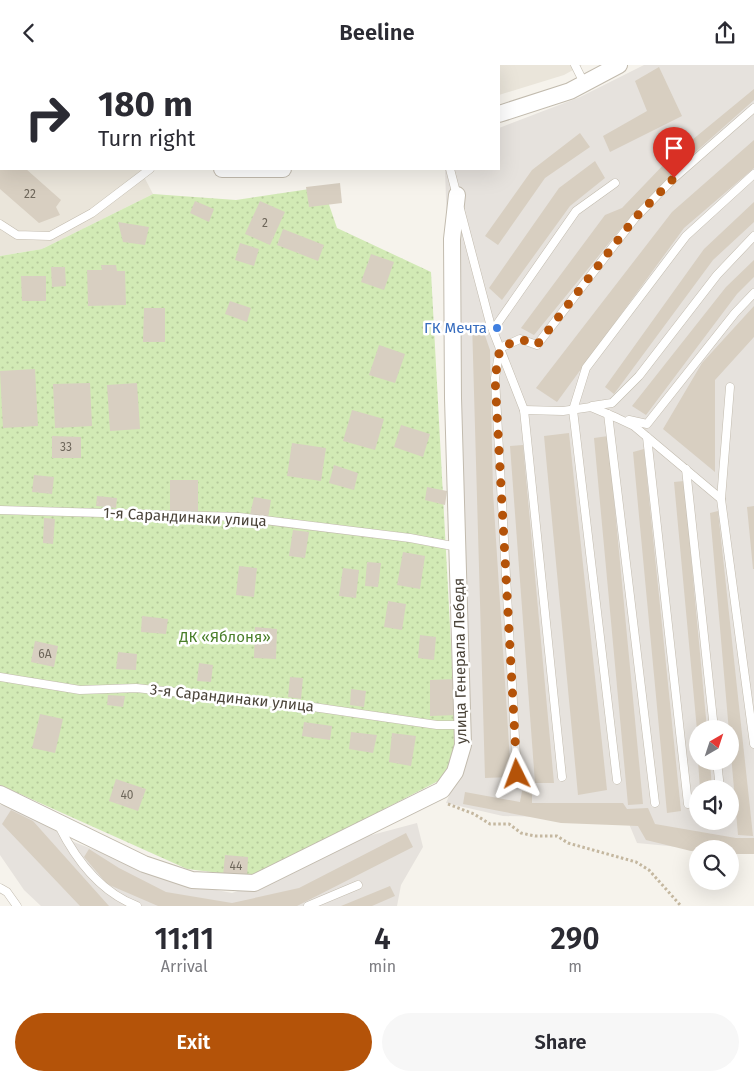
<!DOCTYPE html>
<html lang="en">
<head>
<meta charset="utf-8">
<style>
  :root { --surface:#fff; --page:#f7f7f7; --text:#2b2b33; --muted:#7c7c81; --accent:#b45309 }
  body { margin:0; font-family:"Fira Sans",sans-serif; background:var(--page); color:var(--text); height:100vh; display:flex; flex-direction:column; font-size:19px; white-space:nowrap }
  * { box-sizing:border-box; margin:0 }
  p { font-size:16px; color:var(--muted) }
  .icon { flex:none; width:28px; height:28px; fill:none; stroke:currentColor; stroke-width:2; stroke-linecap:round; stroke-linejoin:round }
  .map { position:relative; height:841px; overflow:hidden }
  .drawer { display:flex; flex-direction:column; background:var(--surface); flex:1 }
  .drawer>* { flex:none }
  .banner { position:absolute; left:0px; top:0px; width:500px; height:105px; box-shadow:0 5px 20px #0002; background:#fff; color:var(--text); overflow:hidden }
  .needle { width:32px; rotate:39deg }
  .tools { position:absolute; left:689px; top:655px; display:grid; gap:10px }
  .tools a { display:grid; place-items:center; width:50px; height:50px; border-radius:50%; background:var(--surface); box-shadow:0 5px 20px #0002; font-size:25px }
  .pin { position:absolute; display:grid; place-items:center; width:42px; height:42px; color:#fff; margin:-51px -21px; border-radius:50% 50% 50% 0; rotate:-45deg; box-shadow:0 0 5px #0007 }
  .pin .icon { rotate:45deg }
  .me { position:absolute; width:55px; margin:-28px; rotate:357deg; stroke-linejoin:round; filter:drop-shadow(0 0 4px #0008) }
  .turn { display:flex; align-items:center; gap:18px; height:105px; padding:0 15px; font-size:22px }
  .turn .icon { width:65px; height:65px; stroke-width:2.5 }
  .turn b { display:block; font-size:35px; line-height:42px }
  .eta { display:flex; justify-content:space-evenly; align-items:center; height:85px; text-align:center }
  .eta b { font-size:30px; font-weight:600; line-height:35px }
  .button { display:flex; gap:10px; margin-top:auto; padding:10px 15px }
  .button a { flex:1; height:58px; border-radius:30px; background:var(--accent); color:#fff; font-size:20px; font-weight:600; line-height:58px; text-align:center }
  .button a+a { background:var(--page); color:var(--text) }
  header { display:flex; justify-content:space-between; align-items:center; height:65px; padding:0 15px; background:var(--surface); font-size:22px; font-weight:600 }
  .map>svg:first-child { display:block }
  .residential { fill:#eae5da }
  .industrial { fill:#e6e2dd; fill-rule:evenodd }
  .garden { fill:url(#garden-dots) }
  .building { fill:#d8cfc1 }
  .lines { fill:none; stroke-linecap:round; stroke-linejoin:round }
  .lane-casing { stroke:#c2bbae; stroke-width:9 }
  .street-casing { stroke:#c2bbae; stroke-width:18 }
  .path { stroke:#c4b79f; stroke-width:3; stroke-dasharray:2.5 2.5; stroke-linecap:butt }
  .lane { stroke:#fff; stroke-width:8 }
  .street { stroke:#fff; stroke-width:16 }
  .route { stroke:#b45309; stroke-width:9; stroke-dasharray:0 16.2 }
  .shop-dot { fill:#3f7fe0; stroke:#fff; stroke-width:2 }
  .labels { text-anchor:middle; stroke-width:5; stroke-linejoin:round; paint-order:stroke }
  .number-label { font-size:12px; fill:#6e675b }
  .shop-label { font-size:15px; fill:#366cbe; stroke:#fff; text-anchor:end }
  .street-label { font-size:15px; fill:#4b4439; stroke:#fff }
  .park-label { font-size:15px; fill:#4a7f2a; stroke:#fff }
</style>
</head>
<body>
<header><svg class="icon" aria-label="back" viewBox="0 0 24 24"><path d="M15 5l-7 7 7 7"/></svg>Beeline<svg class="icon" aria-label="share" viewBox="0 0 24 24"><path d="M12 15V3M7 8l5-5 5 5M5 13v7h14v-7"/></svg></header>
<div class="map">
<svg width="754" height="841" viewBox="0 0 754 841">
  <defs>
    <pattern id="garden-dots" width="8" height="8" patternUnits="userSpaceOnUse" patternTransform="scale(1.25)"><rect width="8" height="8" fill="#d2eab5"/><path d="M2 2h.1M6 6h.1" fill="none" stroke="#b6ca9c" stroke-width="1.8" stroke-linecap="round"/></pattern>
  </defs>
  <rect width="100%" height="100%" fill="#f6f3ec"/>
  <g class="residential">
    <polygon points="0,0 5,1 1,1 1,104 140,104 153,129 42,184 0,191"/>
    <polygon points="61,0 582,0 564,10 499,30 499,1"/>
  </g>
  <g class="industrial">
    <path d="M 644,0 L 754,0 L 754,784 L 700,784 L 637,778 L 627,754 L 503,751 L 446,738 L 465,692 L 445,104 L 499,104 L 499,63 L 580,32 ZM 698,664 L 730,664 L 730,696 L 698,696 ZM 698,724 L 730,724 L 730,756 L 698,756 Z"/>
    <polygon points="0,740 14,741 74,777 180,818 232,828 288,809 349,776 417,758 423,782 401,820 397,841 41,841 24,825 0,790"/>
  </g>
  <polygon class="garden" points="323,122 337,163 431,207 456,673 446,712 253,812 187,804 0,720 0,191 42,184 153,129 236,135"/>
  <g class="building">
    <polygon points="659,2 682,51 610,87 603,71 647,46 635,16"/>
    <polygon points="754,24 754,35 673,107 627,156 534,270 521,263 605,150 622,143 669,94"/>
    <polygon points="580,68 590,82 545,113 498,180 485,171 532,105"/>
    <polygon points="754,75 754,103 684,163 557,337 536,323 672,147"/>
    <polygon points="595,96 605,113 570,141 502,235 489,223 559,123"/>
    <polygon points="0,104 26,104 61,135 56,142 60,150 39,158 0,124"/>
    <polygon points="340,118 342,138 309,142 306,122"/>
    <polygon points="195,136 214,144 209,157 190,148"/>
    <polygon points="260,136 285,147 270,180 245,169"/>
    <polygon points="754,137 754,157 713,195 614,329 605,322 704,184"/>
    <polygon points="118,157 149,162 145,180 123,177"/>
    <polygon points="283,164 324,180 318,196 277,180"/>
    <polygon points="240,178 259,184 254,201 235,195"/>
    <polygon points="371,189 394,197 384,225 361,217"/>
    <polygon points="754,195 754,212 737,229 646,350 632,341 726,222"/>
    <polygon points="101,200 116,200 117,206 125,206 126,240 88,241 87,205 102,205"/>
    <polygon points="51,202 65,202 66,221 52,222"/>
    <polygon points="21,211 46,211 46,236 22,236"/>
    <polygon points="230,236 251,243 247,257 225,249"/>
    <polygon points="754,241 754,272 715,315 715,407 663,364 702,298"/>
    <polygon points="144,243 165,243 165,277 143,277"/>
    <polygon points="472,257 481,259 490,285 493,427 511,712 485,713"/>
    <polygon points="379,280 405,289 395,318 369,310"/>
    <polygon points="35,304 38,361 3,363 0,306"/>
    <polygon points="90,318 92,361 55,363 53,319"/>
    <polygon points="137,318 140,364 110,366 107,320"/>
    <polygon points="352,345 384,354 375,385 343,376"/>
    <polygon points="401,360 430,369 423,392 394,382"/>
    <polygon points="569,368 607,725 578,730 544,371"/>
    <polygon points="52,371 81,372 81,393 52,393"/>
    <polygon points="608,371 643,739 628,740 594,373"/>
    <polygon points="292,378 326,383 321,416 287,411"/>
    <polygon points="523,380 554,718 535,718 510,381"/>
    <polygon points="644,384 681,746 667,748 633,387"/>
    <polygon points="334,400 358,408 354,425 329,418"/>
    <polygon points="34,410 54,412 52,429 32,427"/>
    <rect x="170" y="415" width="28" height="31"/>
    <polygon points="684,416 707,664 698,664 698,676 674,417"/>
    <polygon points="427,422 447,426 445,440 425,435"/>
    <polygon points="97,431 117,433 116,443 96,441"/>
    <polygon points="254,432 271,435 268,453 250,450"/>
    <polygon points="754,441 754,504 753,504 747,442"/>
    <polygon points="718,446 753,771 738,770 710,448"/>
    <polygon points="44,453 55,454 53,479 43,478"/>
    <polygon points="293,465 309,467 305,493 289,491"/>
    <polygon points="403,487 425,491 420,524 397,520"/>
    <polygon points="367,497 381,498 378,522 365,521"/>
    <polygon points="239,501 257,503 254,532 236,530"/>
    <polygon points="343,503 359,505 356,533 339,531"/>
    <polygon points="388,536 406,539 402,565 384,562"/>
    <polygon points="142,551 168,554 166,569 141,567"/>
    <polygon points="255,562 277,564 276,594 254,593"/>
    <polygon points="420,570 436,572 434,595 418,593"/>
    <polygon points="35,576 58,581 54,602 31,597"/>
    <polygon points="118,587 137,589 136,605 116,604"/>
    <polygon points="199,598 213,600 211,617 197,616"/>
    <polygon points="290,612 303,613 301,634 288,632"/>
    <polygon points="456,614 457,650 430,651 430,615"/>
    <polygon points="351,624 366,626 364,642 350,640"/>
    <polygon points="108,630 125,631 123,642 107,640"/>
    <polygon points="40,649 63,654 55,688 32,683"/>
    <polygon points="304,657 332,661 330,675 302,671"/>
    <polygon points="351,667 377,670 373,688 349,684"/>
    <polygon points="392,668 416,671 411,701 389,697"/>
    <polygon points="698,696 710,696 712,724 700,724"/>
    <polygon points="116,714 146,724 138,746 109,736"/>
    <polygon points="522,726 532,727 532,738 623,738 627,744 648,743 655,759 736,773 754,773 754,789 730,789 730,784 691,786 646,775 638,761 561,758 463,739 465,727 520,737"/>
    <polygon points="11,745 33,756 109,841 80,841 2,759"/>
    <polygon points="406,768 413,782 297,841 158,841 107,819 84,792 89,784 119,803 166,827 232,838 299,823"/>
    <polygon points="225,790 248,792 247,813 223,811"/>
    <polygon points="390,821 395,831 372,841 341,841"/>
  </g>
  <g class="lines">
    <g class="lane-casing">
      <g id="lane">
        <polyline points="575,0 584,18"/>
        <polyline points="450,104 457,131"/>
        <polyline points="460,144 490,258 524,345 562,712"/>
        <polyline points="0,159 17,170 50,171 92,148 150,104"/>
        <polyline points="493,265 576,146 615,118"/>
        <polyline points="592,341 612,338 639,311 717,210 754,171"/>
        <polyline points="524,345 563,346 591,342 617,353 634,361 721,434 754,679"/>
        <polyline points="608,349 655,738"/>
        <polyline points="629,355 647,359 735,248 754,228"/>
        <polyline points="647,372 688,739"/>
        <polyline points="686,404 714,664"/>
        <polyline points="721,434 730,322"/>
        <polyline points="0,445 239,452 410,473 458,482"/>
        <polyline points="0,612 80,625 136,623 313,642 437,660 463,660"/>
        <polyline points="717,696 720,724"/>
        <polyline points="517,709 495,313 500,283 520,274 537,280 635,153 674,113 754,43"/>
        <polyline points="617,715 573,345 586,303 686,171 754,109"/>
        <path d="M 59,761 C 76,795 100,827 137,841"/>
        <polyline points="0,823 7,827 17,841"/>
        <polyline points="308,841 358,820"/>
      </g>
    </g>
    <g class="street-casing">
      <g id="street">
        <polyline points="32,0 34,1"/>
        <polyline points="499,49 570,26 619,0"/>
        <polyline points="222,104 283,104"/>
        <polyline points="0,729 144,799 192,815 254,818 442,725 455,707 463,680 453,333 452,174 457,130"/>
      </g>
    </g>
    <polyline class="path" points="448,739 474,749 490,759 509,759 521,768 535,771 557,771 568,778 636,797 649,805 681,841"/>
    <use href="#lane" class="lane"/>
    <use href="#street" class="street"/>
  </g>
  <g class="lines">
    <polyline class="route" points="517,709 495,313 500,283 520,274 537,280 635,153 674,113"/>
  </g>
  <circle class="shop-dot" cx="497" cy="263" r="5"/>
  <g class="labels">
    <g class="number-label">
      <text x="30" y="133">22</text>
      <text x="265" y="162">2</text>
      <text x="66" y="386">33</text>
      <text x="45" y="593">6А</text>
      <text x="127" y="734">40</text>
      <text x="236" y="805">44</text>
    </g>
    <g class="shop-label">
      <text x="487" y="268">ГК Мечта</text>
    </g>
    <g class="street-label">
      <text transform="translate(185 452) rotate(3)" y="5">1-я Сарандинаки улица</text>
      <text transform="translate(460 596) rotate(-91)" y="5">улица Генерала Лебедя</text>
      <text transform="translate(232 633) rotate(6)" y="5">3-я Сарандинаки улица</text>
    </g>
    <g class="park-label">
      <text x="225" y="577">ДК «Яблоня»</text>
    </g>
  </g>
</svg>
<div class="tools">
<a><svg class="needle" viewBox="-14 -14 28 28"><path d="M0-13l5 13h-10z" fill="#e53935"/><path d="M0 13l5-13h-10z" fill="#7c7c81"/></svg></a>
<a><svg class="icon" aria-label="sound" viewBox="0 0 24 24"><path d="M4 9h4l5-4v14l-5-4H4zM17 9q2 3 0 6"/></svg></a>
<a><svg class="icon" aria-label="search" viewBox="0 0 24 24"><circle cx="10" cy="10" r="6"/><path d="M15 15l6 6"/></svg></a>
</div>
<div class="pin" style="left:674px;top:113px;background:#d93025"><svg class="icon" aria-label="arrive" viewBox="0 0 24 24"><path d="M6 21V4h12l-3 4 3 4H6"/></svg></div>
<svg class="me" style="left:517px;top:709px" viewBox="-20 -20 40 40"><path d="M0-17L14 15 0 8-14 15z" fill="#b45309" stroke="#fff" stroke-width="4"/></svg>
<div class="banner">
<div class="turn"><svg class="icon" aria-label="right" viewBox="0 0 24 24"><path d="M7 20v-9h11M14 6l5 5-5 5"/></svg><div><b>180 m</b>Turn right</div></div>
</div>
</div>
<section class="drawer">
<div class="eta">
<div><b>11:11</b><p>Arrival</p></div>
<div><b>4</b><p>min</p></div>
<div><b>290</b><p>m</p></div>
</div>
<div class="button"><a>Exit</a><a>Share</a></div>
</section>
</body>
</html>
